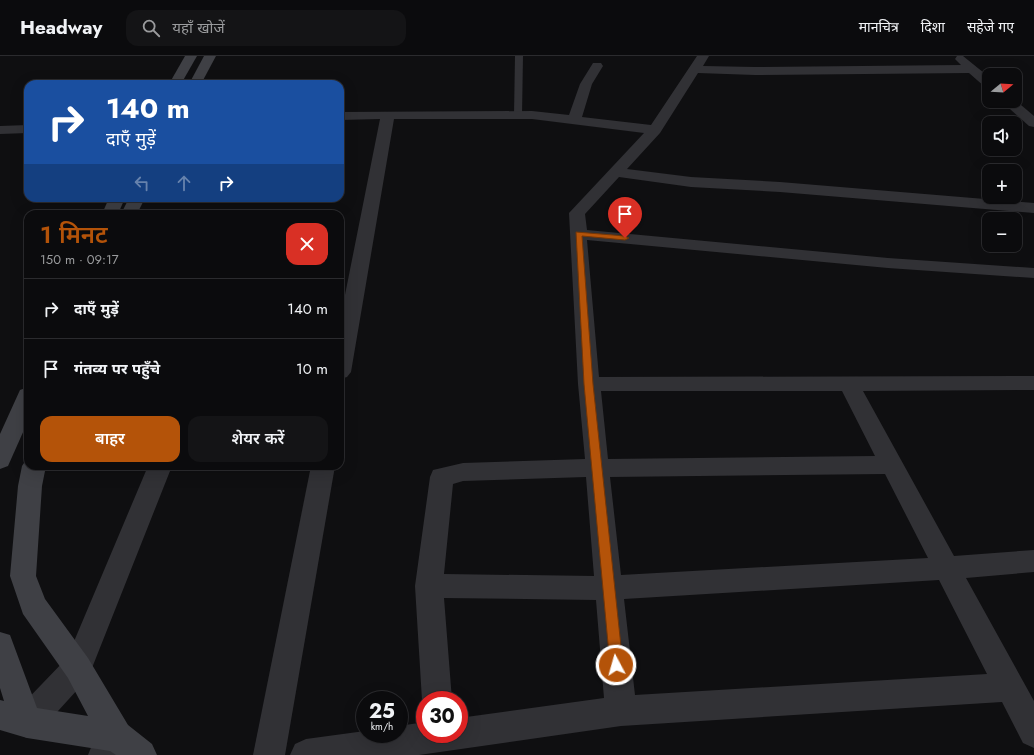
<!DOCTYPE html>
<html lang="hi">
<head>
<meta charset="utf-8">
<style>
  :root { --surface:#0b0b0d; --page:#141416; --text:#f1f3f6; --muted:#9a9b9d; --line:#2b2b2e; --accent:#b45309 }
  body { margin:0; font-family:Jost,"Noto Sans Devanagari",sans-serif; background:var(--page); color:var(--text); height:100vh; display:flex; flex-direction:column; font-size:15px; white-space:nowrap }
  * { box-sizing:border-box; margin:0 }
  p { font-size:13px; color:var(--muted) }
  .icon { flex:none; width:22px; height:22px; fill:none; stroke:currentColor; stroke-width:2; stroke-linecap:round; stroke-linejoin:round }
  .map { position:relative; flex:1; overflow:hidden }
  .panel { position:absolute; left:24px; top:154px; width:320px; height:260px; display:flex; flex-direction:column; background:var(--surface); border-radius:12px; box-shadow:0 4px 16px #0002,0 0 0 1px var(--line) }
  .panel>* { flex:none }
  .hud { position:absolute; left:24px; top:24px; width:320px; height:122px; border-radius:12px; box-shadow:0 4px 16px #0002,0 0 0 1px var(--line); background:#1a4fa0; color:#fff; overflow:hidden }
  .needle { width:26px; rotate:72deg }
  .controls { position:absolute; left:982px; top:12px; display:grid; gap:8px }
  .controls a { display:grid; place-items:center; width:40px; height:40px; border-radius:8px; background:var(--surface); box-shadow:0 4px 16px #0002,0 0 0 1px var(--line); font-size:20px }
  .speed { position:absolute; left:356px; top:635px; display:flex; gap:8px; font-size:20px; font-weight:700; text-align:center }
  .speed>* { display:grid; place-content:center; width:52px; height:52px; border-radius:50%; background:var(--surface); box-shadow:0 4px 16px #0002,0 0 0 1px var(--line); line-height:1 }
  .speed small { font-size:10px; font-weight:400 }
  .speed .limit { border:6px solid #d22; background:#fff; color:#111 }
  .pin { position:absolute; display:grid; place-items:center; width:34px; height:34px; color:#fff; margin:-41px -17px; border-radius:50% 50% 50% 0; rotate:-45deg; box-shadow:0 0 4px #0007 }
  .pin .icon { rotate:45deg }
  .me { position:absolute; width:44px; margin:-22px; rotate:354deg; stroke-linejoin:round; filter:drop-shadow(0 0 3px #0008) }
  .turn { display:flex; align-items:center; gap:14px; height:84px; padding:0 16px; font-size:18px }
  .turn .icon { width:52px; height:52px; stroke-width:2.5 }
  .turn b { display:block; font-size:28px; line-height:34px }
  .lanes { display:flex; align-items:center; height:38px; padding:0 16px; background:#0003; justify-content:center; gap:20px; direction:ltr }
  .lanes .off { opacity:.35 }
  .round { display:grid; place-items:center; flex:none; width:42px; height:42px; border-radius:12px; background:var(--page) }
  .head { display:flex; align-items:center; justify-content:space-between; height:68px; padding:0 16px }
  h1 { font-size:24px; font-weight:600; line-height:30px; color:var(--accent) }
  .button { display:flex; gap:8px; margin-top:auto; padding:8px 16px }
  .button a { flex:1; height:46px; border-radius:12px; background:var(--accent); color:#fff; font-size:16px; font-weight:600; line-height:46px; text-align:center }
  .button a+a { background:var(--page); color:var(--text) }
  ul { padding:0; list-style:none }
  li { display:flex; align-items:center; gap:12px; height:60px; padding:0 16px; border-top:1px solid var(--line) }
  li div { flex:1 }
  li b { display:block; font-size:15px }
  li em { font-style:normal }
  header { display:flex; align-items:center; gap:24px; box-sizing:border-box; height:56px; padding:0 20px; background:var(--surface); border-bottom:1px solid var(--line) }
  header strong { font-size:19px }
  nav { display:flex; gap:22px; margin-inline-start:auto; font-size:14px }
  .search { width:280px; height:36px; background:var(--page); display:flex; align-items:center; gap:10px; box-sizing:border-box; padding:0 14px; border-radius:12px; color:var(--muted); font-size:15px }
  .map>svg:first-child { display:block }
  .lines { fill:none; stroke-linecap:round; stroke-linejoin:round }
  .lane { fill:#313135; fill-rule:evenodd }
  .street { fill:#313135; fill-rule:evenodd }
  .secondary { fill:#3f4045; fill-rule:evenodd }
  .route { fill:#b45309; stroke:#753606 }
</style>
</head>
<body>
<header>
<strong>Headway</strong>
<div class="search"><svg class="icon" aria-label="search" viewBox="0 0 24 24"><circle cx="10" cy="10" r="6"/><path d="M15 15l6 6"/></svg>यहाँ खोजें</div>
<nav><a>मानचित्र</a><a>दिशा</a><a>सहेजे गए</a></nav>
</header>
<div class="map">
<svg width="1034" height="699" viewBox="0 0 1034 699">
  <rect width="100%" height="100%" fill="#0f0f11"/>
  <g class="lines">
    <polygon class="lane" points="515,0 523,0 522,59 518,62 514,59"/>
    <g class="street">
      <path d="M 697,0 L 709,0 L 703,10 L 755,11 L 961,9 L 955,3 L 957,0 L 963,0 L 989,21 L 989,32 L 985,31 L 969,17 L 755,19 L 698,17 L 660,77 L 627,113 L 691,121 L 780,126 L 1034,147 L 1034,157 L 780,136 L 691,131 L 619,121 L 585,158 L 587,174 L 888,202 L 1034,212 L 1034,222 L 888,212 L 587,184 L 599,321 L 1034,320 L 1034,334 L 863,335 L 954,500 L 1034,494 L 1034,516 L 966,522 L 1034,645 L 1034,692 L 1023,687 L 1002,646 L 621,670 L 419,699 L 290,699 L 295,688 L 306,683 L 365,675 L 365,678 L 399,678 L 399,670 L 425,666 L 425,678 L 459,678 L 459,662 L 604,642 L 596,544 L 444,542 L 452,644 L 425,644 L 425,652 L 422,644 L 415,530 L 430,421 L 433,414 L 463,407 L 585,403 L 578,328 L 569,157 L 644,77 L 532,63 L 394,63 L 351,316 L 347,321 L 340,323 L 340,264 L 380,63 L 340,64 L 340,56 L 532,55 L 569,59 L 580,28 L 593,7 L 601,7 L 603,10 L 592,28 L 582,61 L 651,69 ZM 601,335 L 842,335 L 875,400 L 608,403 ZM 885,418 L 928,502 L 621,519 L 610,421 ZM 586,421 L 594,520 L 444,518 L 453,428 L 463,425 ZM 939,524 L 987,618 L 635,639 L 624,543 Z"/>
      <polygon points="1015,44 1034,60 1034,71 1029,70 1001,45"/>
      <polygon points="28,69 28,77 0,78 0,70"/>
      <polygon points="148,410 172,410 88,622 38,677 27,682 16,677 11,666 16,655 67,602"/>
      <polygon points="311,410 335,410 285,699 253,699"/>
      <path d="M 117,664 L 128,669 L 133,680 L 123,699 L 88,699 C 94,683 101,671 117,664 Z"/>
    </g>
    <g class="secondary">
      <polygon points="185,0 197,0 181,28 169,28"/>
      <polygon points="204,0 216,0 201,28 189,28"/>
      <polygon points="109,142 125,142 118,158 102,158"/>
      <polygon points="129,142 145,142 137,158 121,158"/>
      <polygon points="28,331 28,365 8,410 0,413 0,378 20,334"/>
      <polygon points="28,403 28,410 46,410 42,430 36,520 45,543 88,602 128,669 152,688 157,699 116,699 110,695 27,682 0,674 0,644 4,645 0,632 0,576 10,579 37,652 88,660 68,622 23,558 10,520 18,430 22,410 26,404"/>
    </g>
  </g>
  <polygon class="route" points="576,176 625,180 629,182 625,184 582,180 593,328 623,609 621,613 616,615 612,613 610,609 584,328"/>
</svg>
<div class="controls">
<a><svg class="needle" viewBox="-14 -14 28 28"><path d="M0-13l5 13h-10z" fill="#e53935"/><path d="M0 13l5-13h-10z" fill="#9a9b9d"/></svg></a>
<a><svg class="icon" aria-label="sound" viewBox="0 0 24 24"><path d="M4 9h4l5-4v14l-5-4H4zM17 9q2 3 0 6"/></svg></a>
<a>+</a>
<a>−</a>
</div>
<div class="speed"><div>25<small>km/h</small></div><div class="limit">30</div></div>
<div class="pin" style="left:625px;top:182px;background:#d93025"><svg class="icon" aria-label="arrive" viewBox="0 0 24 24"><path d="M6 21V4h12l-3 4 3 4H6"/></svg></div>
<svg class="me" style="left:616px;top:609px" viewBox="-20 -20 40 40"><circle r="17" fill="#b45309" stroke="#fff" stroke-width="3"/><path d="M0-11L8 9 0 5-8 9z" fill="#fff"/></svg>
<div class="hud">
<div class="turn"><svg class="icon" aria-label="right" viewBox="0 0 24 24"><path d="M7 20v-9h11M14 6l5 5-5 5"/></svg><div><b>140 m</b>दाएँ मुड़ें</div></div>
<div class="lanes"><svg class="icon off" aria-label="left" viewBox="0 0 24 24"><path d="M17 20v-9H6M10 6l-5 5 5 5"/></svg><svg class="icon off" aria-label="ahead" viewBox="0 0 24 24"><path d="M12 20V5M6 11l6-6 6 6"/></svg><svg class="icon" aria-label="right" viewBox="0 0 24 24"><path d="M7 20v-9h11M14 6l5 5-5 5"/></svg></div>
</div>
<section class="panel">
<div class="head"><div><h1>1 मिनट</h1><p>150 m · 09:17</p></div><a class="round" style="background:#d93025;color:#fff"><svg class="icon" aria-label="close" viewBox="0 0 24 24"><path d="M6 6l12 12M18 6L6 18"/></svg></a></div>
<ul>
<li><svg class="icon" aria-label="right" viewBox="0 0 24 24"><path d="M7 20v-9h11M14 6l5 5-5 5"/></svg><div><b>दाएँ मुड़ें</b></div><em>140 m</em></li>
<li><svg class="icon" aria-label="arrive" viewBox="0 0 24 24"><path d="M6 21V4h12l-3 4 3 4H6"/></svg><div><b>गंतव्य पर पहुँचे</b></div><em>10 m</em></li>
</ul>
<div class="button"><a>बाहर</a><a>शेयर करें</a></div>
</section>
</div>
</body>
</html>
